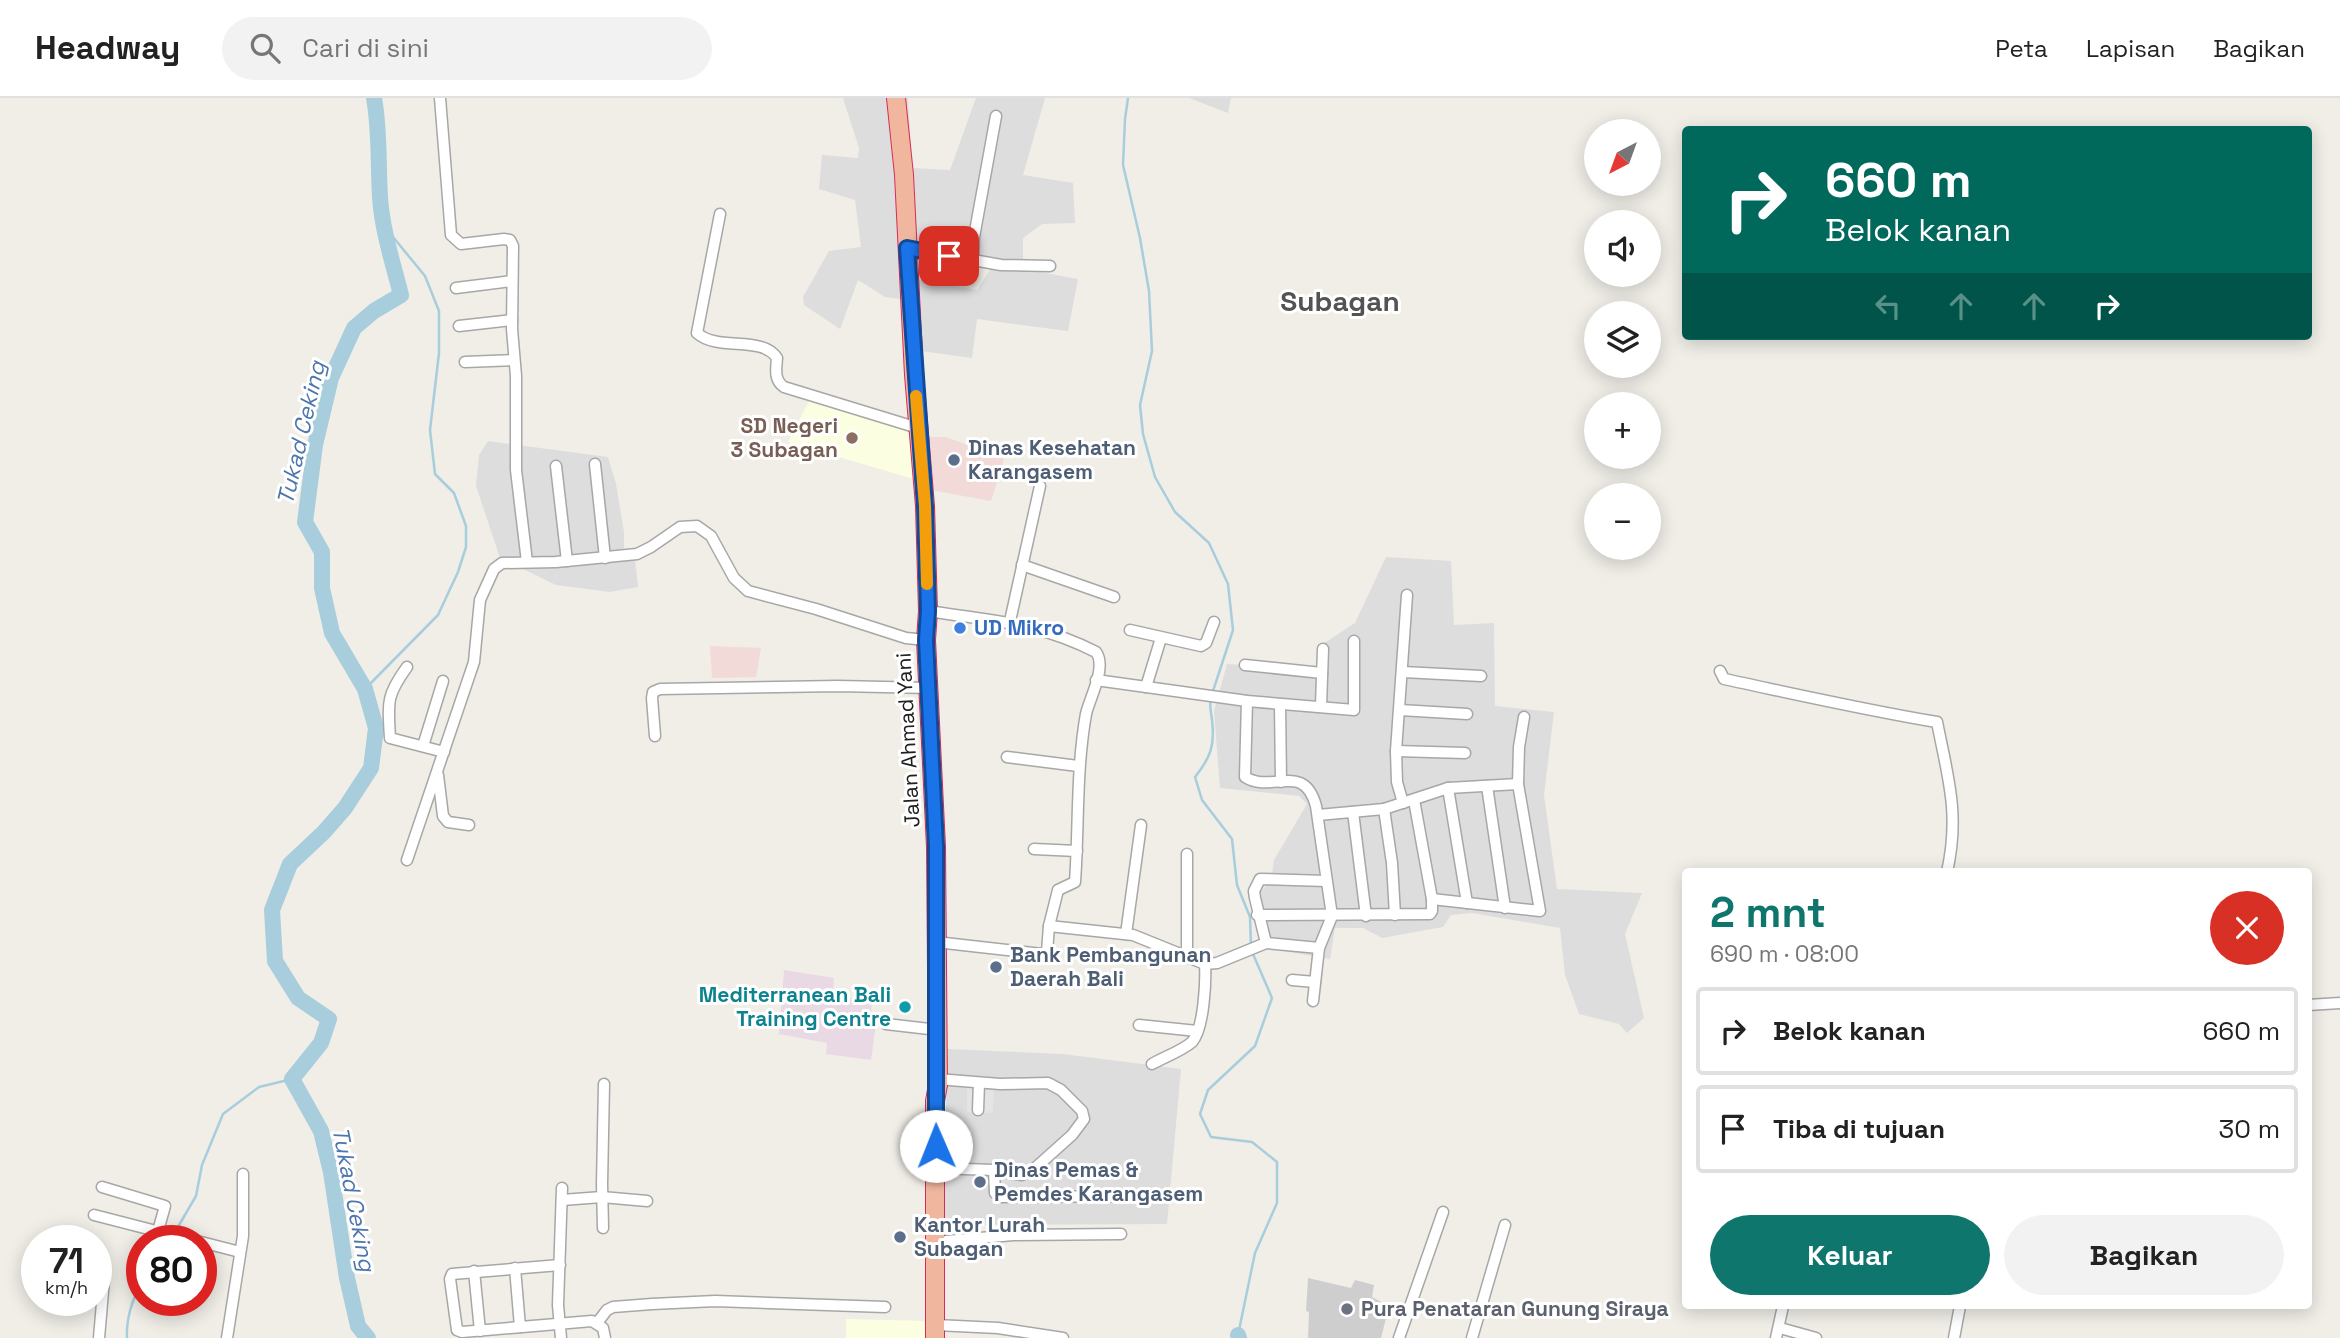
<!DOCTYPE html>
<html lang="id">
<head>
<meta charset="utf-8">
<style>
  :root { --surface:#fff; --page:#f2f2f2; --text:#222; --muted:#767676; --line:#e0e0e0; --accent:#0f766e }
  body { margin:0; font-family:"Space Grotesk",sans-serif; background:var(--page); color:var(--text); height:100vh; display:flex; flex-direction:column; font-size:26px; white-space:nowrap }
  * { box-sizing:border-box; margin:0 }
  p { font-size:23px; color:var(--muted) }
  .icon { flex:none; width:38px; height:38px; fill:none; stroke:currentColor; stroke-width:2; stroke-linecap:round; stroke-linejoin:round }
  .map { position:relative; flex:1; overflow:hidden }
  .panel { position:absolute; left:1682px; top:770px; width:630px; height:441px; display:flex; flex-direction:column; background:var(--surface); border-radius:7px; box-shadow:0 4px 18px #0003 }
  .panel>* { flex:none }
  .banner { position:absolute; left:1682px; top:28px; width:630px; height:214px; border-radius:7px; box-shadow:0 4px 18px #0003; background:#00695c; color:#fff; overflow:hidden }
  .needle { width:46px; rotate:221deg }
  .buttons { position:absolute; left:1584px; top:21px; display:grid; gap:14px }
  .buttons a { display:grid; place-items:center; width:77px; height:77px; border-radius:50%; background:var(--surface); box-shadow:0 4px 18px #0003; font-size:35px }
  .speed { position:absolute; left:21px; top:1127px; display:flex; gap:14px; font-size:35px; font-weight:700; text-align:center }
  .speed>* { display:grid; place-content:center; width:91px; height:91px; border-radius:50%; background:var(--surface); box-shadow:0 4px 18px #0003; line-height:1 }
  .speed small { font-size:18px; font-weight:400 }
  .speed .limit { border:10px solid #d22; background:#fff; color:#111 }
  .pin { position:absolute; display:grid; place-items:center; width:60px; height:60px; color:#fff; margin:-30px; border-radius:14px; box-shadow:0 4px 10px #0006 }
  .me { position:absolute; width:77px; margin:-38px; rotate:359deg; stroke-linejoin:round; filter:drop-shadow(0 0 5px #0008) }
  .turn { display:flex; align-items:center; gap:24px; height:147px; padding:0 28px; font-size:32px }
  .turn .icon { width:91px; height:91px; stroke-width:2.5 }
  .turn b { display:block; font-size:49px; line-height:60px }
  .lanes { display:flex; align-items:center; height:66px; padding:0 28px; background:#0003; justify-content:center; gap:35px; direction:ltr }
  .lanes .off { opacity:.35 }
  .round { display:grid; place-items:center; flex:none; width:74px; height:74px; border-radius:37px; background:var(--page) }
  .summary { display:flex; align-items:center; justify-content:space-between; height:119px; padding:0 28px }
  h1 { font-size:42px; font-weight:800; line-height:52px; color:var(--accent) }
  .cta { display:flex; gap:14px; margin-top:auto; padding:14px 28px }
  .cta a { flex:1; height:80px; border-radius:42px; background:var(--accent); color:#fff; font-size:28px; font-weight:800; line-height:80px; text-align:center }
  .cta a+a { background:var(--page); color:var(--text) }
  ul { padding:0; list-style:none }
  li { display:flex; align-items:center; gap:21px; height:88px; margin:0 14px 10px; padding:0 14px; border:4px solid var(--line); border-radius:7px }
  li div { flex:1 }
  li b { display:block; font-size:26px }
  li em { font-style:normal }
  header { display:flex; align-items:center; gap:42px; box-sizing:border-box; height:98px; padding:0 35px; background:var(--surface); border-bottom:2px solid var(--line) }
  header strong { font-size:33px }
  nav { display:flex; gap:38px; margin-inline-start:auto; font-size:24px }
  .search { width:490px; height:63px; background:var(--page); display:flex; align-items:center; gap:18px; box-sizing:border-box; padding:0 24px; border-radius:38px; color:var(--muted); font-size:26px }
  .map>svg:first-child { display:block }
  .residential { fill:#dedddd; fill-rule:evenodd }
  .commercial { fill:#f1dad7 }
  .industrial { fill:#e9d9e5 }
  .education { fill:#fcfee2 }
  .religious { fill:#cecece }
  .parking { fill:#e4e4e4 }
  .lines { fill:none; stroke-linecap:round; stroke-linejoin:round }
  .stream { stroke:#a8cddd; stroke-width:2.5 }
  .river { stroke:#a8cddd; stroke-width:16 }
  .minor-casing { stroke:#a7a7a7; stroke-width:13 }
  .trunk-casing { stroke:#d82a57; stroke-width:20 }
  .minor { stroke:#fff; stroke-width:10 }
  .trunk { stroke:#f0b69e; stroke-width:18 }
  .route-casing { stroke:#114b97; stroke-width:18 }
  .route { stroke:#1a73e8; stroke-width:12 }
  .slow { stroke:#f59e0b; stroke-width:12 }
  .education-dot { fill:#8d6e63; stroke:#fff; stroke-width:2.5 }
  .service-dot { fill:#5c6f8a; stroke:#fff; stroke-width:2.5 }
  .shop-dot { fill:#3f7fe0; stroke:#fff; stroke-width:2.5 }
  .culture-dot { fill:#0f9aa8; stroke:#fff; stroke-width:2.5 }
  .worship-dot { fill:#6b7280; stroke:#fff; stroke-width:2.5 }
  .labels { text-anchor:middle; stroke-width:6; stroke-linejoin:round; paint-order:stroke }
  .education-label { font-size:21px; font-weight:bold; fill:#785e54; stroke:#fff; text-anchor:end }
  .service-label { font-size:21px; font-weight:bold; fill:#4e5e75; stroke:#fff; text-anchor:start }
  .shop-label { font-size:21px; font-weight:bold; fill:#366cbe; stroke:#fff; text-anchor:start }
  .street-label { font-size:21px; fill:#202020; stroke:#fff }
  .culture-label { font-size:21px; font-weight:bold; fill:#0d838f; stroke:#fff; text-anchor:end }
  .worship-label { font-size:21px; font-weight:bold; fill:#5b616d; stroke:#fff; text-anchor:start }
  .water-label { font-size:23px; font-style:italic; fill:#4d76af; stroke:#fff }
  .district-label { font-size:28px; font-weight:bold; fill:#535353; stroke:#fff }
</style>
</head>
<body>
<header>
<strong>Headway</strong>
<div class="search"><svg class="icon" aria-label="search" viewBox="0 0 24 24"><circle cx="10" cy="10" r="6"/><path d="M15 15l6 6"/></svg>Cari di sini</div>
<nav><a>Peta</a><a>Lapisan</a><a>Bagikan</a></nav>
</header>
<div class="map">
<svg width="2340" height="1240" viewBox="0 0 2340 1240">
  <rect width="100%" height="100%" fill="#f0eee7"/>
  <g class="residential">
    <path d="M 843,0 L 908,0 L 912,70 L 950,72 L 976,0 L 1045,0 L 1023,77 L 1073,85 L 1075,125 L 1042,126 L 1023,140 L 1023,171 L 1078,181 L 1068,233 L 977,221 L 972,260 L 921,253 L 916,203 L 885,199 L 858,182 L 840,231 L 804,207 L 803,199 L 829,153 L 861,149 L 855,102 L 819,91 L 822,57 L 858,60 L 859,50 ZM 915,145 L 965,151 L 991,170 L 977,192 L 915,181 Z"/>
    <polygon points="1189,0 1231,0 1228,15"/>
    <polygon points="488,343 608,359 616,386 624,434 624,458 635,462 638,489 610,494 556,487 500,460 476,388 479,357"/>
    <polygon points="1386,459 1451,463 1454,527 1494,525 1495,608 1554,614 1544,697 1557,791 1642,795 1625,836 1644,920 1627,935 1619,926 1579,916 1565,877 1560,830 1472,815 1451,817 1443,829 1382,840 1363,830 1335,830 1330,861 1265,850 1254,800 1271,783 1274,762 1307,706 1299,698 1220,690 1214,613 1227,566 1317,572 1318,549 1355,525"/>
    <polygon points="947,951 1063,956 1181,971 1167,1126 944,1127"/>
  </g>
  <g class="commercial">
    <polygon points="927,339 946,339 1004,361 991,403 931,392"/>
    <polygon points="710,548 761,550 756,579 712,580"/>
  </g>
  <polygon class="industrial" points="784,872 834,880 833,897 872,903 871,917 887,918 886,927 876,926 871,962 826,956 827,945 779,936"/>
  <g class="education">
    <polygon points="812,297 914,336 917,382 788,344"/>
    <polygon points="846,1221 927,1223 926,1240 846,1240"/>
  </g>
  <polygon class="religious" points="1308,1180 1351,1190 1355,1182 1374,1187 1372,1199 1389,1208 1381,1240 1308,1240 1309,1214 1306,1213"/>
  <polygon class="parking" points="967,981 994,982 993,1015 967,1014"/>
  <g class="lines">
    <g class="stream">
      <polyline points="1128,0 1125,21 1123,67 1140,140 1149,193 1152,253 1140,307 1143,336 1155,379 1175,414 1209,445 1228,486 1233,532 1213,593"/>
      <polyline points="365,591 438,517 458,474 466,449 466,428 454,395 435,376 430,332 439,255 439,213 425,178 384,128"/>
      <path d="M 1211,600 C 1209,607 1211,614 1212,622 C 1215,647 1211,659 1195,679 L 1202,702 L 1232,741 L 1237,787 L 1250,819 L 1251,849"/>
      <polyline points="175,1134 196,1098 202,1067 223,1016 259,989 292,981"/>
      <polyline points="1238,1237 1255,1155 1277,1105 1277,1064 1252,1044 1211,1039 1200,1016 1208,992 1255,948 1272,900 1253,856"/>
      <path d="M 127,1240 C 126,1222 132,1200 142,1186"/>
    </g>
    <g class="river">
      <polyline points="1238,1237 1239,1240"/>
      <path d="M 368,1240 L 358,1228 L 347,1180 L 331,1074 L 321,1033 L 292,981 L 321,945 L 329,921 L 298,900 L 275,863 L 272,812 L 290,766 L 324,734 L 345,710 L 371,670 L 376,630 L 365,591 L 332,535 L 322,490 L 322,454 L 305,424 L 315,347 L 331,280 L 354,230 L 374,213 L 401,197 C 393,165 382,132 380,99 C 378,66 380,33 374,0"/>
    </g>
    <g class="minor-casing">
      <g id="minor">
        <polyline points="440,0 451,137 461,146 504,141 510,142 513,148 512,231 516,278 516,372 527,464"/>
        <path d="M 720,116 L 697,235 C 718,254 762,237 777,260 C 776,272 774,282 784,289 L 918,330"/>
        <polyline points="907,150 1001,167 1050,168"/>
        <polyline points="973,162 974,139 996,18"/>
        <polyline points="456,190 512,183"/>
        <polyline points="459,228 512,222"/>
        <polyline points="465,264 514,262"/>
        <polyline points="595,366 605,460"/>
        <polyline points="556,368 567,463"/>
        <polyline points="1022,467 1114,499"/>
        <path d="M 928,513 C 990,523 1038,524 1096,554 C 1107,569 1090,599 1086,616 C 1076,672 1079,728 1075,784 L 1058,792 L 1049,828 L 1047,854 L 1042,856 L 936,844"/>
        <polyline points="1010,523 1040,388"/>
        <polyline points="1130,532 1201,548 1206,545 1214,524"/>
        <polyline points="1245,567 1322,575"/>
        <path d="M 407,569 C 386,598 388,604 390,640 L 444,654"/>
        <path d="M 1720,573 L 1724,581 C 1795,596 1865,612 1937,624 C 1948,680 1960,716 1947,774"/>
        <polyline points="1403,574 1481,578"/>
        <polyline points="1096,582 1247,603 1354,612 1354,543"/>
        <polyline points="1146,589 1161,540"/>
        <path d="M 1247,603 L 1245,679 C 1272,696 1304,663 1316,708 L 1332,818 L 1319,850 L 1313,903"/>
        <polyline points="1280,606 1281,684"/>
        <polyline points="1321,608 1323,551"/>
        <polyline points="1400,612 1467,616"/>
        <polyline points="655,638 652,600 653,594 660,591 838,588 929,590"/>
        <polyline points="423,648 443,583"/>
        <polyline points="1396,653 1465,655"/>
        <polyline points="1007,659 1078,668"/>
        <polyline points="438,677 443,718 448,724 469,727"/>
        <polyline points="1487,688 1505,810"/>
        <polyline points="1448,690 1467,805"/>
        <polyline points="1403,705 1397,684 1396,653 1407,497"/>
        <polyline points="1384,711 1392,765 1395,817"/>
        <polyline points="1353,714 1366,818"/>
        <polyline points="1318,717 1384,711 1448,690 1518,686"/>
        <polyline points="1034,751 1077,753"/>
        <polyline points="407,762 474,564 480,502 494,471 502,465 556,464 637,456 651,449 680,429 697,428 711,438 734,480 748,493 816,511 906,540 926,542"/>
        <polyline points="1432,801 1540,813 1518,686 1519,649 1524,619"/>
        <polyline points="1257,817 1430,816 1432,813 1432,801 1414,702"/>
        <polyline points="1049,828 1133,837 1205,866 1217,865 1266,845 1319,850"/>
        <polyline points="1126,836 1141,727"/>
        <polyline points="1266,845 1255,800 1254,793 1260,781 1326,783"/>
        <polyline points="1187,860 1187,756"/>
        <polyline points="1292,882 1315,884"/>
        <polyline points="2308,907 2340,905"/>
        <polyline points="886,926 938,932"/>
        <polyline points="1139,927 1197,933"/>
        <path d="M 1152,966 C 1164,959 1182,953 1192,944 C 1204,931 1206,883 1205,866"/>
        <polyline points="978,1012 979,985"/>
        <polyline points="936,1070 994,1072 1022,1077 1034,1071 1072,1037 1084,1021 1082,1013 1061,992 1048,985 1000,986 937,981"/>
        <polyline points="994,1072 995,1095 1000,1099 1139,1098"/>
        <polyline points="102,1089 165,1108 158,1133"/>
        <polyline points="562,1102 602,1099 647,1103"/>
        <polyline points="94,1117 195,1143"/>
        <polyline points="603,1130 602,1086 604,986"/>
        <polyline points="201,1144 240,1154"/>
        <polyline points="936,1144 1013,1137 1121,1136"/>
        <polyline points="560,1167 452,1176 450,1181 457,1232 462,1234 592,1223 603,1230 605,1240"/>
        <polyline points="515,1170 520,1229"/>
        <polyline points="474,1173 480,1233"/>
        <polyline points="597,1225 607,1212 613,1209 652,1206 715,1203 885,1209"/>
        <polyline points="936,1227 998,1230 1063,1240"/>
        <polyline points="1780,1230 1816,1240"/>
        <polyline points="99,1240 104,1182"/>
        <polyline points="227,1240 243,1138 243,1076"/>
        <polyline points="561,1240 558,1207 562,1090"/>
        <polyline points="1399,1240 1443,1114"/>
        <polyline points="1472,1240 1505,1127"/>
        <polyline points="1776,1240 1783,1208"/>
        <polyline points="1954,1240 1960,1208"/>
      </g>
    </g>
    <g class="trunk-casing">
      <polyline id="trunk" points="896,0 904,77 914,277 925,408 928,513 926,542 936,749 938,987 935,1003 935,1240"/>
    </g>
    <use href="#minor" class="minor"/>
    <use href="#trunk" class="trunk"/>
  </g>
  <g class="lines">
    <g class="route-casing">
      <polyline id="route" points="936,1048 936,748 926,542 928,513 925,408 907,150 949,158"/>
    </g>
    <use href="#route" class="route"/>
    <polyline class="slow" points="916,298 925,408 927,486"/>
  </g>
  <circle class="education-dot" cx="852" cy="340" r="7"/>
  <g class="service-dot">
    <circle cx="954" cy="362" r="7"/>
    <circle cx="996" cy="869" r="7"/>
    <circle cx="980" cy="1084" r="7"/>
    <circle cx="900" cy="1139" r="7"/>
  </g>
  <circle class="shop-dot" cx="960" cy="530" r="7"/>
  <circle class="culture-dot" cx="905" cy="909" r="7"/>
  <circle class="worship-dot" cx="1347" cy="1211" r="7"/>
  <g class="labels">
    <g class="education-label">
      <text x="838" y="335">SD Negeri<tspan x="838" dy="24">3 Subagan</tspan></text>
    </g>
    <g class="service-label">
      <text x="968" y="357">Dinas Kesehatan<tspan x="968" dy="24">Karangasem</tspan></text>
      <text x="1010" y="864">Bank Pembangunan<tspan x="1010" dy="24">Daerah Bali</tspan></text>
      <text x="994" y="1079">Dinas Pemas &amp;<tspan x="994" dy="24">Pemdes Karangasem</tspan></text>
      <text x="914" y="1134">Kantor Lurah<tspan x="914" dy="24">Subagan</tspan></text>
    </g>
    <g class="shop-label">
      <text x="974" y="537">UD Mikro</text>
    </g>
    <g class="street-label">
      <text transform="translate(908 642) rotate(-93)" y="7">Jalan Ahmad Yani</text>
    </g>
    <g class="culture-label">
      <text x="891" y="904">Mediterranean Bali<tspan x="891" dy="24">Training Centre</tspan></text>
    </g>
    <g class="worship-label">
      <text x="1361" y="1218">Pura Penataran Gunung Siraya</text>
    </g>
    <g class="water-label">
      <text transform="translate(301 335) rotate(-77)" y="8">Tukad Ceking</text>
      <text transform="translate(354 1101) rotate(79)" y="8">Tukad Ceking</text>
    </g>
    <g class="district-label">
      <text x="1340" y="213">Subagan</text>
    </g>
  </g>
</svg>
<div class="buttons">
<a><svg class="needle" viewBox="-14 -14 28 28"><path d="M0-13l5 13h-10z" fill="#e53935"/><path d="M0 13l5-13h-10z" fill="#767676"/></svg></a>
<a><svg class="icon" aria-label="sound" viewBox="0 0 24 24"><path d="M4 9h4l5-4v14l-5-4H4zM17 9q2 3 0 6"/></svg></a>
<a><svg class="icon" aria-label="layers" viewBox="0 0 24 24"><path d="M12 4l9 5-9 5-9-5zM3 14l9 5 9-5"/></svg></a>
<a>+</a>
<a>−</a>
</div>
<div class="speed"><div>71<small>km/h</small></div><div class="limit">80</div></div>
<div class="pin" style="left:949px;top:158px;background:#d93025"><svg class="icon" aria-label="arrive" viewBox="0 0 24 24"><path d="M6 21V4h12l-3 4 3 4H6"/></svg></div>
<svg class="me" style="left:936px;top:1048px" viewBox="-20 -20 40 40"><circle r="19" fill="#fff"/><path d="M0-13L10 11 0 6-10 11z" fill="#1a73e8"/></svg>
<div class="banner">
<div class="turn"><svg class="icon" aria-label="right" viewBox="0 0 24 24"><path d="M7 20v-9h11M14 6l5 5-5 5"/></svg><div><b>660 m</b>Belok kanan</div></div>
<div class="lanes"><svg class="icon off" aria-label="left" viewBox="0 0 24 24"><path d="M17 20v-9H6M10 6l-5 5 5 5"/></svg><svg class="icon off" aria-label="ahead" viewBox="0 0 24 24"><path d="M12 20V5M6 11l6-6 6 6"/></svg><svg class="icon off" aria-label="ahead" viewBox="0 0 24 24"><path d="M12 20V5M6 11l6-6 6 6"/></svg><svg class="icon" aria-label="right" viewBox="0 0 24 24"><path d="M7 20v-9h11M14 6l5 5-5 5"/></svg></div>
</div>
<section class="panel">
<div class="summary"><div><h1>2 mnt</h1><p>690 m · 08:00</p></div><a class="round" style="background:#d93025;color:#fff"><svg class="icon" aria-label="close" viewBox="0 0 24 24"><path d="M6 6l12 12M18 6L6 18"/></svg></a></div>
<ul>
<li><svg class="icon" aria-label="right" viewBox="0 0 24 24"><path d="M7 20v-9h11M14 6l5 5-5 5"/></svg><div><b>Belok kanan</b></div><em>660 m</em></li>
<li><svg class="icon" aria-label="arrive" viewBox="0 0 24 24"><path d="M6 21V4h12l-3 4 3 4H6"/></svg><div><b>Tiba di tujuan</b></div><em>30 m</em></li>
</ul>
<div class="cta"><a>Keluar</a><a>Bagikan</a></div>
</section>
</div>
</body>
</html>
